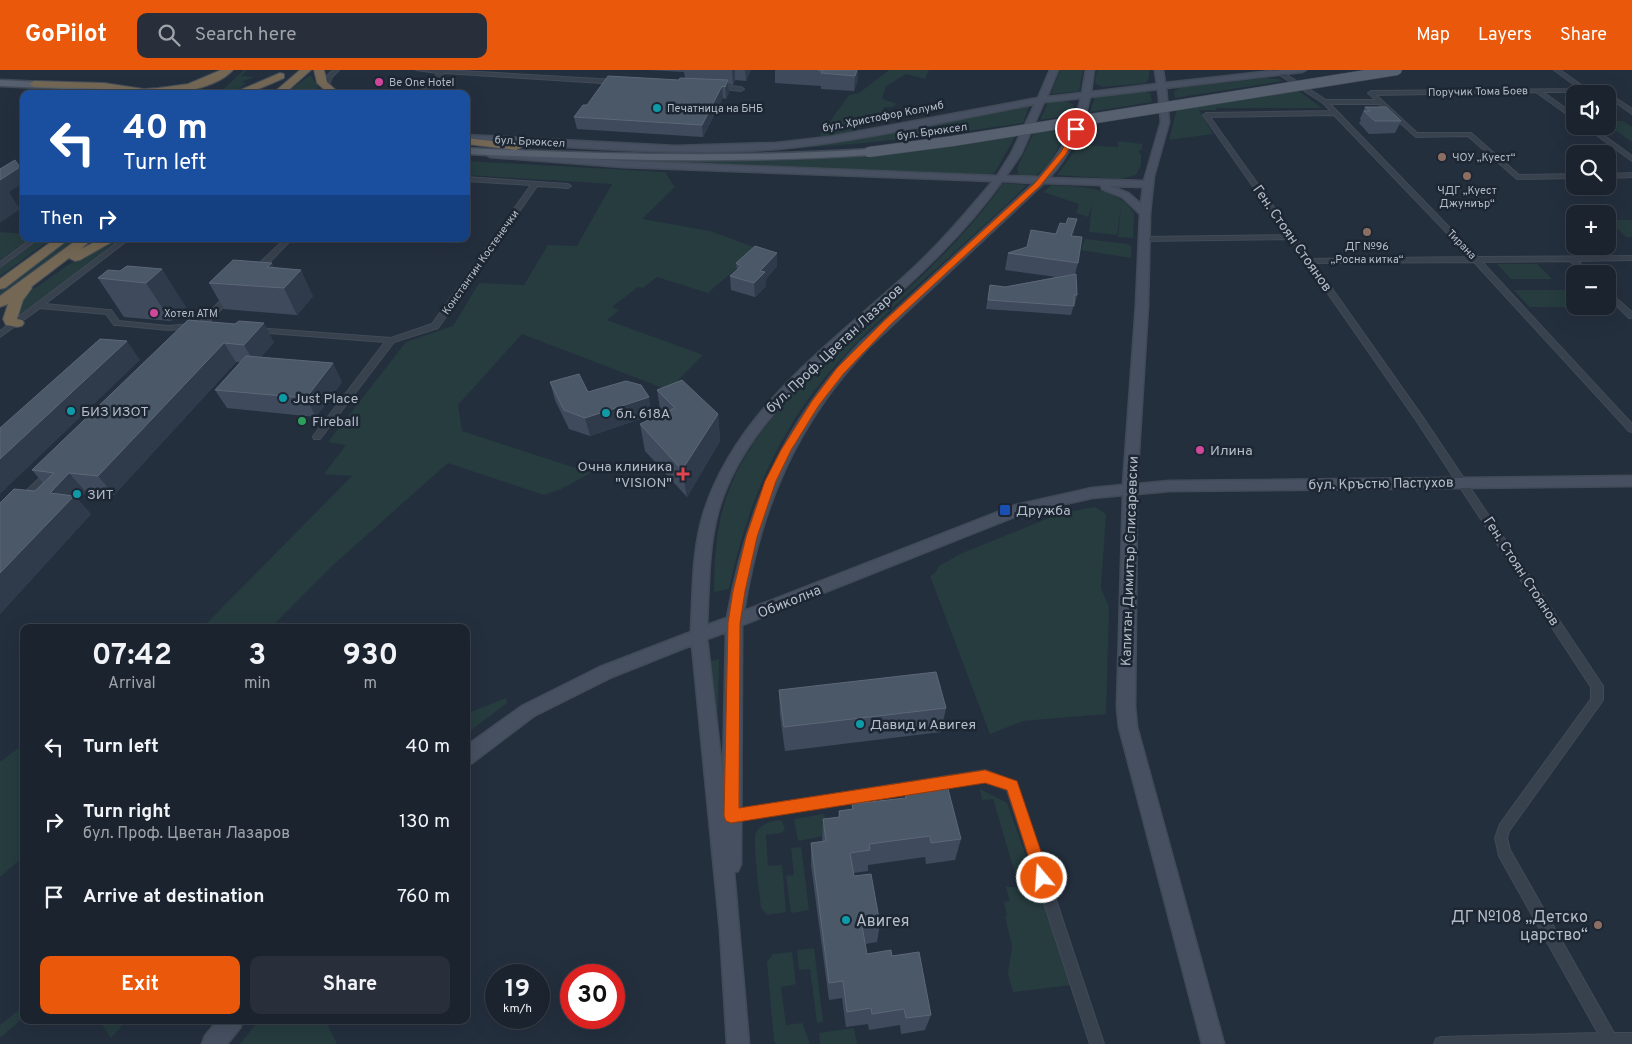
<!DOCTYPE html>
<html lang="en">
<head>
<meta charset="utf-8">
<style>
  :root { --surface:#1b232e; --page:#282f3a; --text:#f1f3f6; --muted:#a0a4aa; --line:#39404a; --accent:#ea580c }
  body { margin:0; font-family:Overpass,sans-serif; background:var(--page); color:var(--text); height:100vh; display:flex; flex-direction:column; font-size:19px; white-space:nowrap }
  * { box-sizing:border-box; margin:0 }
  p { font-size:16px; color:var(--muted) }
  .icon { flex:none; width:28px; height:28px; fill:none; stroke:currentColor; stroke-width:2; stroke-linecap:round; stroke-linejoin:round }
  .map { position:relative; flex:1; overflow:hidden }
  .sheet { position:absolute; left:20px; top:554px; width:450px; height:400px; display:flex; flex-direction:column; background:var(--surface); border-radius:10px; box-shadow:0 5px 20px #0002,0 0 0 1px var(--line) }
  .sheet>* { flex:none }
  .top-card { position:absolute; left:20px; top:20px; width:450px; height:152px; border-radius:10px; box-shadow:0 5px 20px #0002,0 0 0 1px var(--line); background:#1a4fa0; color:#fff; overflow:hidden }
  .buttons { position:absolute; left:1566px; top:15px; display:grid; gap:10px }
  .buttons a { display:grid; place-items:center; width:50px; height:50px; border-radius:10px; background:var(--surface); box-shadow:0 5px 20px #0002,0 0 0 1px var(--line); font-size:25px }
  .speed { position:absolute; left:485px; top:894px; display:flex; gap:10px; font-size:25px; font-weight:700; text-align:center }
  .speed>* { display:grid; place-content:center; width:65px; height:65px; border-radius:50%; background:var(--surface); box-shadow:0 5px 20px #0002,0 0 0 1px var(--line); line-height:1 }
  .speed small { font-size:12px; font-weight:400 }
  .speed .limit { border:8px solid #d22; background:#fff; color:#111 }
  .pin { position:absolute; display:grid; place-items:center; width:42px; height:42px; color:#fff; margin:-21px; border:2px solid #fff; border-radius:50%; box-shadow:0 1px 5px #0007 }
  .me { position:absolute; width:55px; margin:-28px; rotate:342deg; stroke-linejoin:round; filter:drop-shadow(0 0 4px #0008) }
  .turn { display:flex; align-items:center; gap:18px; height:105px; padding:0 20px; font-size:22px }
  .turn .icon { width:65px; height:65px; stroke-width:2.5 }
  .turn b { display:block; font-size:35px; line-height:42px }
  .then { display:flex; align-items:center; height:48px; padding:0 20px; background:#0003; gap:10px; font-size:19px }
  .eta { display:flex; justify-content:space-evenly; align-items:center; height:85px; text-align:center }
  .eta b { font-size:30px; font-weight:700; line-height:35px }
  .action { display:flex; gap:10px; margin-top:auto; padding:10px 20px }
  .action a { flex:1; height:58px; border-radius:10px; background:var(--accent); color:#fff; font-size:20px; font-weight:700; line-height:58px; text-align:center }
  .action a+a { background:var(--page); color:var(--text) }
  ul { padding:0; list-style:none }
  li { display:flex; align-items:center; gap:15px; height:75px; padding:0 20px }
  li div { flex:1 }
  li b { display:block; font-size:19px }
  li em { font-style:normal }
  header { display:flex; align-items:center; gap:30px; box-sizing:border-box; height:70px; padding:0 25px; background:var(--accent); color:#fff }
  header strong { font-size:24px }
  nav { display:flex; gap:28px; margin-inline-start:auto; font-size:18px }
  .search { width:350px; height:45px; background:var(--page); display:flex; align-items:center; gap:12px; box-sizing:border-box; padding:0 18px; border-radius:10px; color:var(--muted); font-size:19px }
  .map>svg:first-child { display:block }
  .green { fill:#263c3f }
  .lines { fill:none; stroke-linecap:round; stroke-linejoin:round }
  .street-casing { stroke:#414a57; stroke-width:2 }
  .secondary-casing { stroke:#414a57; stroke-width:3 }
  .primary-casing { stroke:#414a57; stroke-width:3 }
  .highway-casing { stroke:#434c59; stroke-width:2 }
  .street { fill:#38414e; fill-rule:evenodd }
  .secondary { fill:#465061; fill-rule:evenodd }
  .primary { fill:#56606e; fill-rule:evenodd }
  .highway { fill:#746855; fill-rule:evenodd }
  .primary-bridge-casing { stroke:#414a57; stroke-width:11; stroke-linecap:butt }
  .primary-bridge { stroke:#56606e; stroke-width:10 }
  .wall { fill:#3f4b5c }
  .shaded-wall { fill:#2f3b4b }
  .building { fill:#4b5868; stroke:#5c6777 }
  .route { fill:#ea580c; stroke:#983908 }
  .hotel-dot { fill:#d1479c; stroke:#1d2633; stroke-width:2 }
  .culture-dot { fill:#0f9aa8; stroke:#1d2633; stroke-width:2 }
  .education-dot { fill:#8d6e63; stroke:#1d2633; stroke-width:2 }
  .leisure-dot { fill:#2e9e5b; stroke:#1d2633; stroke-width:2 }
  .health-dot { fill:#e0444e; stroke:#1d2633; stroke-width:2 }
  .transit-dot { fill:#1a4fb4; stroke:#1d2633; stroke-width:2 }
  .labels { text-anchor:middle; stroke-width:5; stroke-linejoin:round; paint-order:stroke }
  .far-poi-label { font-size:11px; fill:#b4bcc9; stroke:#1d2633; text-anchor:start }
  .far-street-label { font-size:11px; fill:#b4bcc9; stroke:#1d2633 }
  .street-label { font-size:14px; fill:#b4bcc9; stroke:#1d2633 }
  .poi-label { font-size:14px; fill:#b4bcc9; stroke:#1d2633; text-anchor:start }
  .near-poi-label { font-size:16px; fill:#b4bcc9; stroke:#1d2633; text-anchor:end }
</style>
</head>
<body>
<header>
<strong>GoPilot</strong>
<div class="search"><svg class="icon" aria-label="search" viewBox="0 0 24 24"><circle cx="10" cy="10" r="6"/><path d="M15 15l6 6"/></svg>Search here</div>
<nav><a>Map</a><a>Layers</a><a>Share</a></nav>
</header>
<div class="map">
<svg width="1632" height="974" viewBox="0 0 1632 974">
  <rect width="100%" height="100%" fill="#242f3e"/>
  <g class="green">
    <path d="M 244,0 L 247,0 L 241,6 L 254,7 L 241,12 L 246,13 L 236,21 L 258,13 L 278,0 C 260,13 241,24 218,24 Z"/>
    <polygon points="889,0 929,0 925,9 906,4 886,16 882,29 897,34 892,37 884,37 883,46 889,47 887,49 860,56 850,62 818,68 849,25 859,23"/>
    <polygon points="1060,0 1083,0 1079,21 1051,24"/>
    <polygon points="1097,0 1149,0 1149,8 1146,13 1102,17 1095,13"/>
    <polygon points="309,6 311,6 319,18 305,24 285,24"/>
    <polygon points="1265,8 1277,9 1283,11 1175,28 1174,22 1179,18"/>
    <polygon points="1296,19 1322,38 1216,38 1216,40 1199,40 1213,64 1169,70 1177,38"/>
    <polygon points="1143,21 1150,23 1152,32 1090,42 1095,27"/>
    <polygon points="1064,30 1074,35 1072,45 1040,50 1048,32"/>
    <path d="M 1030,34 L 1023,53 C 929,67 836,78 741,81 L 810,75 Z"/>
    <polygon points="1608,51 1623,51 1632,57 1632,72 1608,55"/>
    <path d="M 1069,56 C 1059,74 1045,117 1018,104 L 1017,98 L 1034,62 Z"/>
    <path d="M 1016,65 L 995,102 L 990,106 L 606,91 L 546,87 C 647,91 749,95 850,86 C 906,81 961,72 1016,65 Z"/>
    <polygon points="1118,71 1142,74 1142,80 1139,80 1139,83 1141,84 1141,95 1136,105 1120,109 1057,105 1079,75 1118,77"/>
    <polygon points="466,91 665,102 675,117 642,149 710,161 759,179 708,223 657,207 643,218 638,217 612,237 619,240 607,250 703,285 668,320 522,264 458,335 462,361 591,403 561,419 544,425 448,393 332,496 271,557 202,558 352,406 324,404 346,375 328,372 406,272 453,256 479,213 524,215 548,175 577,176 612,114 466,105"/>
    <path d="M 1005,113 L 1027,115 C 986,155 942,193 899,232 C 865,264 831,296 804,335 C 766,390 743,453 729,519 L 714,522 C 714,492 716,458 726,428 C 748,366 788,328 835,285 C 889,236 962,175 1002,114 Z"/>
    <path d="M 1052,115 C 1080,117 1116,116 1134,143 L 1133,168 L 1118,167 L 1121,138 L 1117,165 L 1089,162 L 1092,135 L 1088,147 L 1076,143 L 1079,134 L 1043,122 Z"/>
    <polygon points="1608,150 1632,150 1632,167 1626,167"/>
    <polygon points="0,162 24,164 24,169 29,169 0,190"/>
    <polygon points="40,169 51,169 0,206 0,198"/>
    <polygon points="70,169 78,169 0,227 0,221"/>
    <polygon points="115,169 121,169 17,247 24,226 68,195"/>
    <polygon points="1085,169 1129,174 1132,177 1131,188 1081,180"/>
    <polygon points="1497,194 1537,194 1552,209 1511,209"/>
    <polygon points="1514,220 1564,220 1575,231 1575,236 1580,237 1529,237"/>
    <polygon points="1095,437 1106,444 1101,518 1109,537 1106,644 1023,651 990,664 930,506 935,503 939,496 960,484 1061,443"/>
    <polygon points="719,589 717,667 708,592"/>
    <polygon points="506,628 507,633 466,664 466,644"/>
    <polygon points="24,674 24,786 0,807 0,692"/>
    <polygon points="980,719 1007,733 1072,915 1013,922 1008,904 1012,876 1005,846 1007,845 1004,832 1010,831 1006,817 1019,817 993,729 982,730"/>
    <polygon points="824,744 829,765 798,771 794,749"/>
    <path d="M 779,750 L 782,751 L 785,760 L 781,763 L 766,765 L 768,796 L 782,795 L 786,842 L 767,845 L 761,838 C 760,825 752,771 756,763 C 761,754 769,752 779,750 Z"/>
    <polygon points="801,777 809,840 791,843 786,806 794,805 791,778"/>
    <polygon points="814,878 823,952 817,953 810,899 799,900 797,880"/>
    <polygon points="792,882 796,914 781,917 786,955 802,953 810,974 776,974 774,971 767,892 773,884"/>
    <polygon points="24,936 24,947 0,968 0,955"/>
    <polygon points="99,950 127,950 111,968"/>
    <polygon points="259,950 325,950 337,974 240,974"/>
    <polygon points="854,958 857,974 820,974 819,963"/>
  </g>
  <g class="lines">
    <g class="street-casing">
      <g id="street">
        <polygon points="333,0 339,0 332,7 328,18 324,18 327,6"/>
        <polygon points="416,0 445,0 617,10 620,12 617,14 444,3 423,24 417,24 438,3"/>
        <path d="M 1272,0 L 1279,0 L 1326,30 L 1376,30 L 1368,23 L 1371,21 L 1580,19 L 1554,0 L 1560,0 L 1587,19 L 1602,19 L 1632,39 L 1632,44 L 1608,27 L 1608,24 L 1601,24 L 1599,22 L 1543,22 L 1575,45 L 1575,50 L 1536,22 L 1376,25 L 1417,63 L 1471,63 L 1519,105 L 1575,104 L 1575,108 L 1517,109 L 1468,66 L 1416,67 L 1379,34 L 1330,34 L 1478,187 L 1632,186 L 1632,190 L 1578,191 L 1590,204 L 1583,204 L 1570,191 L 1482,192 L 1632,354 L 1632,362 L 1629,361 L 1474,192 L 1314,193 L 1422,346 L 1603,616 L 1603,630 L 1601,633 L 1509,761 L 1507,768 L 1510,780 L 1614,963 L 1632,963 L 1632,974 L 1434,974 L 1436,969 L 1441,967 L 1598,963 L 1499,786 L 1495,768 L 1500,754 L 1591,629 L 1591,617 L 1416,350 L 1290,169 L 1145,171 L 1142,169 L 1145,167 L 1287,165 L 1203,45 L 1206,43 L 1331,41 L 1323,33 ZM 1334,45 L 1470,187 L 1311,189 L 1210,47 Z"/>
        <polygon points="717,15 741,17 744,19 741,21 715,18 714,17"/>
        <polygon points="1584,56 1591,56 1632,86 1632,91"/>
        <polygon points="1632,103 1632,107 1608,108 1608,104"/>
        <polygon points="466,107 568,114 571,116 568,118 537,116 438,258 394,272 320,369 314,369 313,367 314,365 385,272 256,262 252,260 256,258 391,268 432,254 531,115 466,111"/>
        <polygon points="31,169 38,169 0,197 0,192"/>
        <polygon points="122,169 129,169 45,234 108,240 111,240 119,251 168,256 192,254 196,256 227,224 230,224 234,226 199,262 196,262 192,260 194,258 168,260 117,255 114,255 106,244 40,238 0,267 0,261"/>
        <polygon points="285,169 292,169 258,204 252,204 252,200"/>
        <polygon points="1608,221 1632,242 1632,248 1629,248 1608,227"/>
        <polygon points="50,400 55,403 53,405 26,431 20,431 18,429 20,427 47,401"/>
        <polygon points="985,700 1016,712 1018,716 1104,974 1090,974 1007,720 985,712 731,752 727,750 725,746 727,742 731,740"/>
      </g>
    </g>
    <g class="secondary-casing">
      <g id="secondary">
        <path d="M 1050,0 L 1058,0 L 1047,27 L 1082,23 L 1086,0 L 1094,0 L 1091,22 L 1157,14 L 1155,0 L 1163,0 L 1165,13 L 1281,0 L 1306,0 L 1302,2 L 1166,18 L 1169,52 L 1154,106 L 1150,143 L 1148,235 L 1137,414 L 1169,411 L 1632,406 L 1632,416 L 1169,421 L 1137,424 L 1135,637 L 1137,657 L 1224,974 L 1202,974 L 1119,657 L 1117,637 L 1123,425 L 1092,428 L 1024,443 L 742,555 L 741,794 L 738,801 L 734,802 L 749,974 L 727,974 L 720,860 L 692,575 L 612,607 L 534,646 L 472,693 L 466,695 L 466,676 L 522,636 L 600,597 L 691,562 C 693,522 692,480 704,442 C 737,339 832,273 908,203 C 939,175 966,143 993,111 L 623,97 L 490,87 L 485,84 L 490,81 L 623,91 L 997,106 L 1011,84 L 1035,34 C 950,50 864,71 777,79 C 674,87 569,76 466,71 L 466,65 L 675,76 L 776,73 L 829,67 L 1038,28 ZM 1158,19 L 1161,52 L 1144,111 L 1049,108 C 1070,85 1083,57 1090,27 ZM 1081,28 C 1074,59 1061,84 1039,107 L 1006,106 L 1021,84 L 1044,32 ZM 1002,111 L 1034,113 L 860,273 C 783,353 746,440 727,548 L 707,555 C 709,518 708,479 718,442 C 739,368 795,319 849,269 C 902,220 960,171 1002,111 ZM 1044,113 L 1101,115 L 1102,119 L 1122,127 L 1140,144 L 1136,235 L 1123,415 L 1092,418 L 1016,435 L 744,541 C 760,438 796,354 868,278 ZM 1110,116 L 1143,117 L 1141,134 L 1128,123 ZM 726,562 L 723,707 L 707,569 Z"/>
        <polygon points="218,950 243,950 240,958 227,974 202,974 205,966"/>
      </g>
    </g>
    <g class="primary-casing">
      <g id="primary">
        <polygon points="0,10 64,13 127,21 131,24 104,24 64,19 0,16"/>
        <path d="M 466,78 C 601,84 735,88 869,79 L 874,82 L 869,85 C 735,94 601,90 466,84 Z"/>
      </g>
    </g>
    <g class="highway-casing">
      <g id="highway">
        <path d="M 221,0 L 233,0 C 213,22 162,26 134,24 C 124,22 114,20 103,19 C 80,17 57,18 34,17 L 29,14 L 34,11 L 104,13 L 144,19 L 158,18 L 188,14 Z"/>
        <polygon points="300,0 311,0 284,24 272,24"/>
        <polygon points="314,0 324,0 327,12 340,24 329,24 317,13"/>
        <path d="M 280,3 L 284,4 L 284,8 C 266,16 251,24 231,24 Z"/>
        <polygon points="466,68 516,74 522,77 516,80 466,74"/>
        <polygon points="55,169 69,169 5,218 0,219 0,209"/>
        <polygon points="78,169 92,169 81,179 101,169 117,169 80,190 75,191 69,188 31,217 32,218 23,230 17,249 22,250 24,253 22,256 17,257 6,255 3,249 8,234 0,237 0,226"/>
      </g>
    </g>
    <use href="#street" class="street"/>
    <use href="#secondary" class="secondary"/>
    <use href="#primary" class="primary"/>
    <use href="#highway" class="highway"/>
    <g class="primary-bridge-casing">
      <polyline id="primary-bridge" points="869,82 953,71 1397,0"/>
    </g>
    <use href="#primary-bridge" class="primary-bridge"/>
  </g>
  <g class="wall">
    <polygon points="648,0 751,0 746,11 735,10 733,15 729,14 729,22 726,29 723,28 703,67 577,59 574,47 587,35 685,8 684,2"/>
    <polygon points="775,0 858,0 858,9 854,21 821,19 821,16 775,13"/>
    <polygon points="1365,37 1401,51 1395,63 1369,64 1359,53 1361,50 1360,49"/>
    <polygon points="1073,166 1078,193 1075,204 1077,225 1075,234 1074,234 1071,245 986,239 990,215 1005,217 1056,207 1005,200 1008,183"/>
    <polygon points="777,183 777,196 766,209 766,216 755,227 731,220 730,206 737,200 736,193"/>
    <polygon points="127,196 186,237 171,251 124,247 98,208 120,201"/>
    <polygon points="274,198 313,226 297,245 224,239 209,213"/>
    <polygon points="235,254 274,272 261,287 342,312 316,347 227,338 215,320 240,292 236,292 114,425 86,422 78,430 91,444 0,544 0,433 35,421 43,413 32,400"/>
    <polygon points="550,312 588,322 652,345 590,366 569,359 555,330"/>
    <polygon points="657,320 718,344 720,371 687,427 645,381 640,354 661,345"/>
    <polygon points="779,620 946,638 941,662 785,681 780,645"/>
    <polygon points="905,724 961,769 955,790 926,794 925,787 868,795 868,801 853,803 854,806 880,854 877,872 865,874 867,884 892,886 931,945 925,960 901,964 900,955 869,960 868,954 846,957 842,928 829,930 811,795 811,773 822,772 823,749 838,748 839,741 852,739 852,734 905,728"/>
  </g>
  <g class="shaded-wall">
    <polygon points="732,0 735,0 735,10 733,15"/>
    <polygon points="745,0 751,0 746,11"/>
    <polygon points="857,0 858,0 858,9 854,21 855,6"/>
    <polygon points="728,10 729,22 726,29 725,17"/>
    <polygon points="722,16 723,28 703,67 702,55"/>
    <polygon points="15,90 24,103 24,113 9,122 20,139 0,153 0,110"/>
    <polygon points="1077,149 1073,166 1071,166"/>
    <polygon points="777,183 777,196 766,209 766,216 755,227 754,213 760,201"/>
    <polygon points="272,193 284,218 301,200 313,226 297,245 284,218 267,197"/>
    <polygon points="162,199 186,237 171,251 146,213"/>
    <polygon points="264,253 274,272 255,294 244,275"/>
    <polygon points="127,271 140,290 0,424 0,389"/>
    <polygon points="224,273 236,292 114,425 98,406"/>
    <polygon points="333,293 342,312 316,347 306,328"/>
    <polygon points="649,327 652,345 590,366 585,348"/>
    <polygon points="718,344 720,371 687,427 682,400"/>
    <polygon points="69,403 86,422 78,430 91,444 0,544 0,503 50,423"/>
  </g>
  <g class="building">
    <polygon points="818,0 857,0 855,6 821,3 822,0"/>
    <polygon points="608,6 679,10 680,8 728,10 725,17 722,16 702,55 574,47 583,35 587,35"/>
    <polygon points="1365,37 1386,37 1401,51 1375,51 1364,41 1370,41"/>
    <polygon points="15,90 20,97 0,110 0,99"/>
    <polygon points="1068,148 1077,149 1071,166 1082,167 1078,193 1008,183 1027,177 1031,160 1056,164 1060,153 1066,154"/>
    <polygon points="755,176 777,183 760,201 765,202 754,213 730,206 741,196 736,193"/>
    <polygon points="233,190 272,193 267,197 301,200 284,218 209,213"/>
    <polygon points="127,196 162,199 146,213 98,208 108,200 120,201"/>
    <polygon points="1076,204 1077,225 1074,225 1074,236 988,230 990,215 1005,217"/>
    <polygon points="188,250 235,254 239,251 264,253 244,275 224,273 98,406 69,403 50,423 74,426 0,503 0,433 14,419 35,421 54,403 32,400"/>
    <polygon points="100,269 127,271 0,389 0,358"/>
    <polygon points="246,286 333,293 306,328 215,320"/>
    <polygon points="579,304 588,322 626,311 641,315 649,327 585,348 564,340 550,312"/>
    <polygon points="682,310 718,344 682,400 640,354 675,338 657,320"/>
    <polygon points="936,602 946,638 784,657 779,620"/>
    <polygon points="947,715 961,769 931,773 930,766 869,774 870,780 850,783 854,806 871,804 880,854 862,856 867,884 891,880 892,886 919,882 931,945 906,948 904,939 872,944 871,938 847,942 843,911 829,913 811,773 826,771 823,749 840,747 839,741 853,739 852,734 906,728 905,724 921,722 923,718"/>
  </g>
  <polygon class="route" points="1074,58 1080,59 1066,84 1040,116 890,255 844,303 819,335 791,380 776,411 757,467 745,521 740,553 739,738 985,700 1017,711 1050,808 1048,813 1042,815 1037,813 1007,720 985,713 731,753 726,751 724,746 728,553 733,521 746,467 765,411 781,380 812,331 837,298 884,251 1035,113 1061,82"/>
  <g class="hotel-dot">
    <circle cx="379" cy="12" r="5"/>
    <circle cx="154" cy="243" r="5"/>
    <circle cx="1200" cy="380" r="5"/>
  </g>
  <g class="culture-dot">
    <circle cx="657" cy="38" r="5"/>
    <circle cx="283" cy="328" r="5"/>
    <circle cx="71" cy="341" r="5"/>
    <circle cx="606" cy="343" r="5"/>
    <circle cx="77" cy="424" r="5"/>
    <circle cx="860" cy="654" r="5"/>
    <circle cx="846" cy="850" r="5"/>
  </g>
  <g class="education-dot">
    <circle cx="1442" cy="87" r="5"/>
    <circle cx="1467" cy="106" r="5"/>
    <circle cx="1367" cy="162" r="5"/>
    <circle cx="1598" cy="855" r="5"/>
  </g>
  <circle class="leisure-dot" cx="302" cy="351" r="5"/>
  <path class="health-dot" d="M680.5 396.5h5v5h5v5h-5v5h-5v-5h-5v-5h5z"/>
  <rect class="transit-dot" x="999" y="434" width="12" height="12" rx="2.5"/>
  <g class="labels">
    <g class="far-poi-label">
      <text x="389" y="16">Be One Hotel</text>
      <text x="667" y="42">Печатница на БНБ</text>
      <text x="1452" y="91">ЧОУ „Куест“</text>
      <text x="1467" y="124" text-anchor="middle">ЧДГ „Куест<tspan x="1467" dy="13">Джуниър“</tspan></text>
      <text x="1367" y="180" text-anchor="middle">ДГ №96<tspan x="1367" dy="13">„Росна китка“</tspan></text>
      <text x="164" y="247">Хотел АТМ</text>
    </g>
    <g class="far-street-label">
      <text transform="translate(1478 21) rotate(-1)" y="4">Поручик Тома Боев</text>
      <text transform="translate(883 46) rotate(-11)" y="4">бул. Христофор Колумб</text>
      <text transform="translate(932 61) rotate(-8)" y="4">бул. Брюксел</text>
      <text transform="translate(530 71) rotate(3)" y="4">бул. Брюксел</text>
      <text transform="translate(1462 174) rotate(46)" y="4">Тирана</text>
      <text transform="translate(480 192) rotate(-55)" y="4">Константин Костенечки</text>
    </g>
    <g class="street-label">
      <text transform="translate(1293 168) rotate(55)" y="5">Ген. Стоян Стоянов</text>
      <text transform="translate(834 278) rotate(-43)" y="5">бул. Проф. Цветан Лазаров</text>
      <text transform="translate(1381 413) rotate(-1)" y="5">бул. Кръстю Пастухов</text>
      <text transform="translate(1129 491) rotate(-88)" y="5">Капитан Димитър Списаревски</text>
      <text transform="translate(1522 501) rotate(57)" y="5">Ген. Стоян Стоянов</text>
      <text transform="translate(789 531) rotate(-22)" y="5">Обиколна</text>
    </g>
    <g class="poi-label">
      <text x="293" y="333">Just Place</text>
      <text x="81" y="346">БИЗ ИЗОТ</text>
      <text x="616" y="348">бл. 618А</text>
      <text x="312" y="356">Fireball</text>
      <text x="1210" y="385">Илина</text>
      <text x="672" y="401" text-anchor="end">Очна клиника<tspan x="672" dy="16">"VISION"</tspan></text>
      <text x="87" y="429">ЗИТ</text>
      <text x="1016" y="445">Дружба</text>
      <text x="870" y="659">Давид и Авигея</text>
    </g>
    <g class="near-poi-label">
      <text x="1588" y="852">ДГ №108 „Детско<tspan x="1588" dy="18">царство“</tspan></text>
      <text x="856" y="856" text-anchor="start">Авигея</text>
    </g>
  </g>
</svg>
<div class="buttons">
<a><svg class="icon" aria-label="sound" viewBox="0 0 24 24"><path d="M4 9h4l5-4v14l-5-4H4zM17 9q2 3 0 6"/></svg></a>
<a><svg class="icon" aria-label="search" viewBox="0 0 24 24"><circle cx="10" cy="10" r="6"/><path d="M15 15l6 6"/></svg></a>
<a>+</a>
<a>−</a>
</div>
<div class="speed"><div>19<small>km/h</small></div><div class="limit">30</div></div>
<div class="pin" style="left:1076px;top:59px;background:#d93025"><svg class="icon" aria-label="arrive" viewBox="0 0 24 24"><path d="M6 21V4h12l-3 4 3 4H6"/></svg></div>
<svg class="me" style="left:1042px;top:808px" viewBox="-20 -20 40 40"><circle r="17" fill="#ea580c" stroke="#fff" stroke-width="3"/><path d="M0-11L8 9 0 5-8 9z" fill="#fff"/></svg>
<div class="top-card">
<div class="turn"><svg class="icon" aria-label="left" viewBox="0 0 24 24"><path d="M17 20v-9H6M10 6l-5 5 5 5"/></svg><div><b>40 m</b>Turn left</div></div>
<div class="then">Then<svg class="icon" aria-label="right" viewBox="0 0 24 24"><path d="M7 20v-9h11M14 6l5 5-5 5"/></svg></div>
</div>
<section class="sheet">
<div class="eta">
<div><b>07:42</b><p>Arrival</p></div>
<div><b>3</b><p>min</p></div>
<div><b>930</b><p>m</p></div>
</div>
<ul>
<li><svg class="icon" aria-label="left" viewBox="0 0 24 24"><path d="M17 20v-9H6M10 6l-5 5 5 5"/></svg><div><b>Turn left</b></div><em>40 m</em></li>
<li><svg class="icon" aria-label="right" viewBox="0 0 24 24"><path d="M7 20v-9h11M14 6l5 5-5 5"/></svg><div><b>Turn right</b><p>бул. Проф. Цветан Лазаров</p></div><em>130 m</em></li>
<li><svg class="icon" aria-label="arrive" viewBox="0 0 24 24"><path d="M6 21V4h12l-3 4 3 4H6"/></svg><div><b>Arrive at destination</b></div><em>760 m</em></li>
</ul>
<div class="action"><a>Exit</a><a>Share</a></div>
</section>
</div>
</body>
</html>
